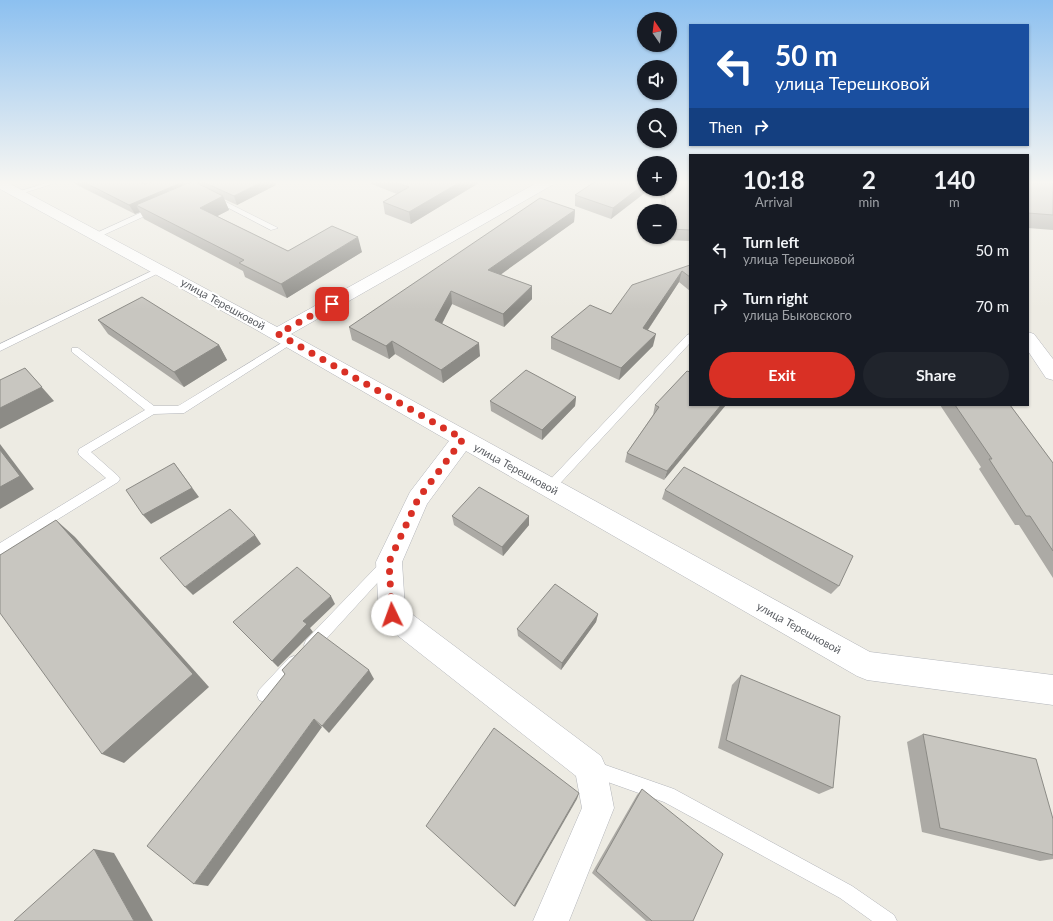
<!DOCTYPE html>
<html lang="en">
<head>
<meta charset="utf-8">
<style>
  :root { --surface:#171b24; --page:#20242c; --text:#f1f3f6; --muted:#9ea1a6; --accent:#d93025 }
  body { margin:0; font-family:Lato,sans-serif; background:var(--page); color:var(--text); height:100vh; display:flex; flex-direction:column; font-size:15px; white-space:nowrap }
  * { box-sizing:border-box; margin:0 }
  p { font-size:13px; color:var(--muted) }
  .icon { flex:none; width:22px; height:22px; fill:none; stroke:currentColor; stroke-width:2; stroke-linecap:round; stroke-linejoin:round }
  .map { position:relative; flex:1; overflow:hidden }
  .sheet { position:absolute; left:689px; top:154px; width:340px; height:252px; display:flex; flex-direction:column; background:var(--surface); border-radius:0px; box-shadow:0 1px 3px #0004 }
  .sheet>* { flex:none }
  .guide { position:absolute; left:689px; top:24px; width:340px; height:122px; border-radius:0px; box-shadow:0 1px 3px #0004; background:#1a4fa0; color:#fff; overflow:hidden }
  .needle { width:26px; rotate:346deg }
  .fabs { position:absolute; left:637px; top:12px; display:grid; gap:8px }
  .fabs a { display:grid; place-items:center; width:40px; height:40px; border-radius:50%; background:var(--surface); box-shadow:0 1px 3px #0004; font-size:20px }
  .pin { position:absolute; display:grid; place-items:center; width:34px; height:34px; color:#fff; margin:-17px; border-radius:8px; box-shadow:0 2px 6px #0006 }
  .me { position:absolute; width:44px; margin:-22px; rotate:357deg; stroke-linejoin:round; filter:drop-shadow(0 0 3px #0008) }
  .turn { display:flex; align-items:center; gap:14px; height:84px; padding:0 20px; font-size:18px }
  .turn .icon { width:52px; height:52px; stroke-width:2.5 }
  .turn b { display:block; font-size:28px; line-height:34px }
  .then { display:flex; align-items:center; height:38px; padding:0 20px; background:#0003; gap:8px; font-size:15px }
  .eta { display:flex; justify-content:space-evenly; align-items:center; height:68px; text-align:center }
  .eta b { font-size:24px; font-weight:700; line-height:28px }
  .action { display:flex; gap:8px; margin-top:auto; padding:8px 20px }
  .action a { flex:1; height:46px; border-radius:24px; background:var(--accent); color:#fff; font-size:16px; font-weight:700; line-height:46px; text-align:center }
  .action a+a { background:var(--page); color:var(--text) }
  ul { padding:0; list-style:none }
  li { display:flex; align-items:center; gap:12px; height:56px; padding:0 20px }
  li div { flex:1 }
  li b { display:block; font-size:15px }
  li em { font-style:normal }
  .map>svg:first-child { display:block }
  .lines { fill:none; stroke-linecap:round; stroke-linejoin:round }
  .lane-casing { stroke:#b3b5ba; stroke-width:1 }
  .street-casing { stroke:#b3b5ba; stroke-width:1 }
  .lane { fill:#fff; fill-rule:evenodd }
  .street { fill:#fff; fill-rule:evenodd }
  .wall { fill:#acaaa5 }
  .shaded-wall { fill:#8c8b86 }
  .building { fill:#c8c6c0; stroke:#8c8b86 }
  .route { stroke:#d93025; stroke-width:7; stroke-dasharray:0 12.6 }
  .labels { text-anchor:middle; stroke-width:4; stroke-linejoin:round; paint-order:stroke }
  .street-label { font-size:11px; fill:#5b5e63; stroke:#fff }
</style>
</head>
<body>
<div class="map">
<svg width="1053" height="921" viewBox="0 0 1053 921">
  <rect width="100%" height="100%" fill="#edebe3"/>
  <g class="lines">
    <g class="lane-casing">
      <g id="lane">
        <polygon points="53,181 62,181 17,195 14,193"/>
        <polygon points="177,181 184,181 278,228 271,230"/>
        <polygon points="151,208 158,210 99,237 92,235"/>
        <polygon points="158,268 165,270 0,351 0,344"/>
        <polygon points="690,334 690,343 553,491 545,491 543,488 545,485 687,335"/>
        <polygon points="290,338 295,341 293,343 184,413 154,414 91,452 118,476 120,479 118,482 0,555 0,543 106,478 79,455 78,452 79,449 145,410 72,352 72,348 78,348 154,406 178,406"/>
        <polygon points="386,559 390,561 392,565 390,569 316,650 311,652 306,650 304,645 306,640 382,561"/>
        <polygon points="294,656 299,658 301,663 299,668 269,700 264,702 259,700 257,695 259,690 289,658"/>
        <polygon points="594,761 674,789 852,886 894,915 897,921 872,921 840,898 664,802 588,775 586,769 588,763"/>
      </g>
    </g>
    <g class="street-casing">
      <g id="street">
        <polygon points="0,181 5,181 277,327 540,181 555,181 554,184 291,334 870,652 1053,675 1053,705 867,680 857,676 466,451 427,504 402,562 405,609 601,756 606,767 614,808 569,921 533,921 582,808 576,776 383,624 379,615 376,562 410,492 449,441 255,329 0,189"/>
        <polygon points="1028,332 1034,334 1053,359 1053,380 1046,378 1028,351"/>
      </g>
    </g>
    <use href="#lane" class="lane"/>
    <use href="#street" class="street"/>
  </g>
  <g class="wall">
    <polygon points="69,181 138,181 145,184 187,184 190,182 186,181 274,181 276,185 237,205 224,199 229,210 217,216 288,251 362,252 287,298 245,277 243,271 144,219 140,212 135,214"/>
    <polygon points="364,181 482,181 411,224 385,214 383,202 397,194"/>
    <polygon points="644,181 611,219 575,206 575,195"/>
    <polygon points="690,181 690,241 667,240 667,237 670,237 670,211 663,211 659,189 670,189"/>
    <polygon points="1028,181 1053,181 1053,230 1028,228"/>
    <polygon points="575,210 574,222 500,274 532,286 532,299 504,327 452,304 442,324 480,356 443,383 395,354 389,359 352,340 349,327"/>
    <polygon points="690,265 690,291 679,282 648,330 653,346 619,380 551,349 551,337 611,314"/>
    <polygon points="98,320 219,345 227,360 184,387 108,334"/>
    <polygon points="576,397 575,406 542,440 491,411 490,401"/>
    <polygon points="655,405 690,405 664,480 625,462 627,453 653,415"/>
    <polygon points="940,405 1010,405 1053,463 1053,578 1019,525 1015,525 979,469 981,467"/>
    <polygon points="665,490 839,586 831,594 662,499"/>
    <polygon points="452,516 529,516 529,525 503,556 454,525"/>
    <polygon points="598,614 596,622 561,670 518,636 517,629"/>
    <polygon points="741,675 833,788 819,794 718,748 732,685"/>
    <polygon points="923,734 1053,819 1053,859 1040,861 922,832 907,742"/>
    <polygon points="642,789 693,921 646,921 592,873 637,795"/>
  </g>
  <g class="shaded-wall">
    <polygon points="185,181 190,190 136,205 140,212 135,214 129,205"/>
    <polygon points="264,181 274,181 276,185 237,205 234,196"/>
    <polygon points="462,181 482,181 411,224 409,212"/>
    <polygon points="644,184 644,189 650,189 611,219 613,208"/>
    <polygon points="223,196 229,210 206,222 200,208"/>
    <polygon points="575,210 574,222 489,283 488,270"/>
    <polygon points="358,237 362,252 287,298 281,284"/>
    <polygon points="682,271 679,282 641,340 643,328"/>
    <polygon points="532,286 532,299 504,327 503,314"/>
    <polygon points="451,291 452,304 437,333 435,320"/>
    <polygon points="656,334 653,346 619,380 621,368"/>
    <polygon points="392,341 395,354 389,359 386,346"/>
    <polygon points="479,343 480,356 443,383 441,370"/>
    <polygon points="219,345 227,360 184,387 174,372"/>
    <polygon points="25,368 54,401 0,429 0,408"/>
    <polygon points="576,397 575,406 542,440 542,430"/>
    <polygon points="721,405 726,405 664,480 667,471"/>
    <polygon points="0,444 34,489 0,509"/>
    <polygon points="174,463 199,497 151,524 143,515"/>
    <polygon points="529,516 529,525 503,556 502,547"/>
    <polygon points="56,520 75,537 209,687 124,763 102,754"/>
    <polygon points="255,535 261,544 193,595 185,587"/>
    <polygon points="331,596 335,604 310,628 313,632 278,667 272,661 303,621"/>
    <polygon points="598,614 596,622 561,670 562,663"/>
    <polygon points="369,670 374,679 329,733 322,726"/>
    <polygon points="314,719 322,727 208,886 194,884"/>
    <polygon points="579,793 577,799 515,907 514,906"/>
    <polygon points="94,849 114,853 153,921 134,921"/>
  </g>
  <g class="building">
    <polygon points="82,181 138,181 145,184 153,181 185,181 129,205"/>
    <polygon points="193,181 223,196 200,208 288,251 332,226 358,237 281,284 239,263 244,260 136,205"/>
    <polygon points="201,181 264,181 234,196"/>
    <polygon points="392,181 462,181 409,212 383,202 409,187"/>
    <polygon points="596,181 644,181 644,184 613,208 575,195"/>
    <polygon points="670,181 690,181 690,230 670,229 670,211 667,211 663,189 670,189"/>
    <polygon points="1028,181 1053,181 1053,215 1028,213"/>
    <polygon points="540,198 575,210 488,270 532,286 503,314 451,291 435,320 479,343 441,370 392,341 386,346 349,327"/>
    <polygon points="690,265 690,277 682,271 643,328 656,334 621,368 551,337 590,305 611,314 632,285"/>
    <polygon points="142,297 219,345 174,372 98,320"/>
    <polygon points="25,368 42,387 0,408 0,380"/>
    <polygon points="526,370 576,397 542,430 490,401"/>
    <polygon points="687,371 690,372 690,405 721,405 667,471 627,453 659,407 655,405"/>
    <polygon points="955,405 1010,405 1053,463 1053,551 1030,516 1026,516 989,459 992,459"/>
    <polygon points="0,450 20,476 0,487"/>
    <polygon points="174,463 192,488 143,515 126,490"/>
    <polygon points="684,467 853,556 839,586 665,490"/>
    <polygon points="479,487 529,516 502,547 452,516"/>
    <polygon points="230,509 255,535 185,587 160,558"/>
    <polygon points="56,520 193,674 102,754 0,613 0,555"/>
    <polygon points="297,567 331,596 303,621 307,624 272,661 233,622"/>
    <polygon points="555,584 598,614 562,663 517,629"/>
    <polygon points="318,632 369,670 322,726 314,719 194,884 147,846 285,674 282,670"/>
    <polygon points="741,675 840,716 833,788 726,740"/>
    <polygon points="494,728 579,793 514,906 426,826"/>
    <polygon points="923,734 1036,759 1053,819 1053,855 940,828"/>
    <polygon points="642,789 723,854 693,921 652,921 596,871"/>
    <polygon points="94,849 134,921 14,921"/>
  </g>
  <linearGradient id="sky" x2="0" y2="1"><stop stop-color="#8cc0f0"/><stop offset="0.59" stop-color="#f7f6f2"/><stop offset="1" stop-color="#f7f6f2" stop-opacity="0"/></linearGradient>
  <rect width="1053" height="309" fill="url(#sky)"/>
  <g class="lines">
    <polyline class="route" points="332,304 278,334 463,439 418,499 389,562 392,615"/>
  </g>
  <g class="labels">
    <g class="street-label">
      <text transform="translate(223 304) rotate(29)" y="4">улица Терешковой</text>
      <text transform="translate(516 469) rotate(29)" y="4">улица Терешковой</text>
      <text transform="translate(799 628) rotate(29)" y="4">улица Терешковой</text>
    </g>
  </g>
</svg>
<div class="fabs">
<a><svg class="needle" viewBox="-14 -14 28 28"><path d="M0-13l5 13h-10z" fill="#e53935"/><path d="M0 13l5-13h-10z" fill="#9ea1a6"/></svg></a>
<a><svg class="icon" aria-label="sound" viewBox="0 0 24 24"><path d="M4 9h4l5-4v14l-5-4H4zM17 9q2 3 0 6"/></svg></a>
<a><svg class="icon" aria-label="search" viewBox="0 0 24 24"><circle cx="10" cy="10" r="6"/><path d="M15 15l6 6"/></svg></a>
<a>+</a>
<a>−</a>
</div>
<div class="pin" style="left:332px;top:304px;background:#d93025"><svg class="icon" aria-label="arrive" viewBox="0 0 24 24"><path d="M6 21V4h12l-3 4 3 4H6"/></svg></div>
<svg class="me" style="left:392px;top:615px" viewBox="-20 -20 40 40"><circle r="19" fill="#fff"/><path d="M0-13L10 11 0 6-10 11z" fill="#d93025"/></svg>
<div class="guide">
<div class="turn"><svg class="icon" aria-label="left" viewBox="0 0 24 24"><path d="M17 20v-9H6M10 6l-5 5 5 5"/></svg><div><b>50 m</b>улица Терешковой</div></div>
<div class="then">Then<svg class="icon" aria-label="right" viewBox="0 0 24 24"><path d="M7 20v-9h11M14 6l5 5-5 5"/></svg></div>
</div>
<section class="sheet">
<div class="eta">
<div><b>10:18</b><p>Arrival</p></div>
<div><b>2</b><p>min</p></div>
<div><b>140</b><p>m</p></div>
</div>
<ul>
<li><svg class="icon" aria-label="left" viewBox="0 0 24 24"><path d="M17 20v-9H6M10 6l-5 5 5 5"/></svg><div><b>Turn left</b><p>улица Терешковой</p></div><em>50 m</em></li>
<li><svg class="icon" aria-label="right" viewBox="0 0 24 24"><path d="M7 20v-9h11M14 6l5 5-5 5"/></svg><div><b>Turn right</b><p>улица Быковского</p></div><em>70 m</em></li>
</ul>
<div class="action"><a>Exit</a><a>Share</a></div>
</section>
</div>
</body>
</html>
